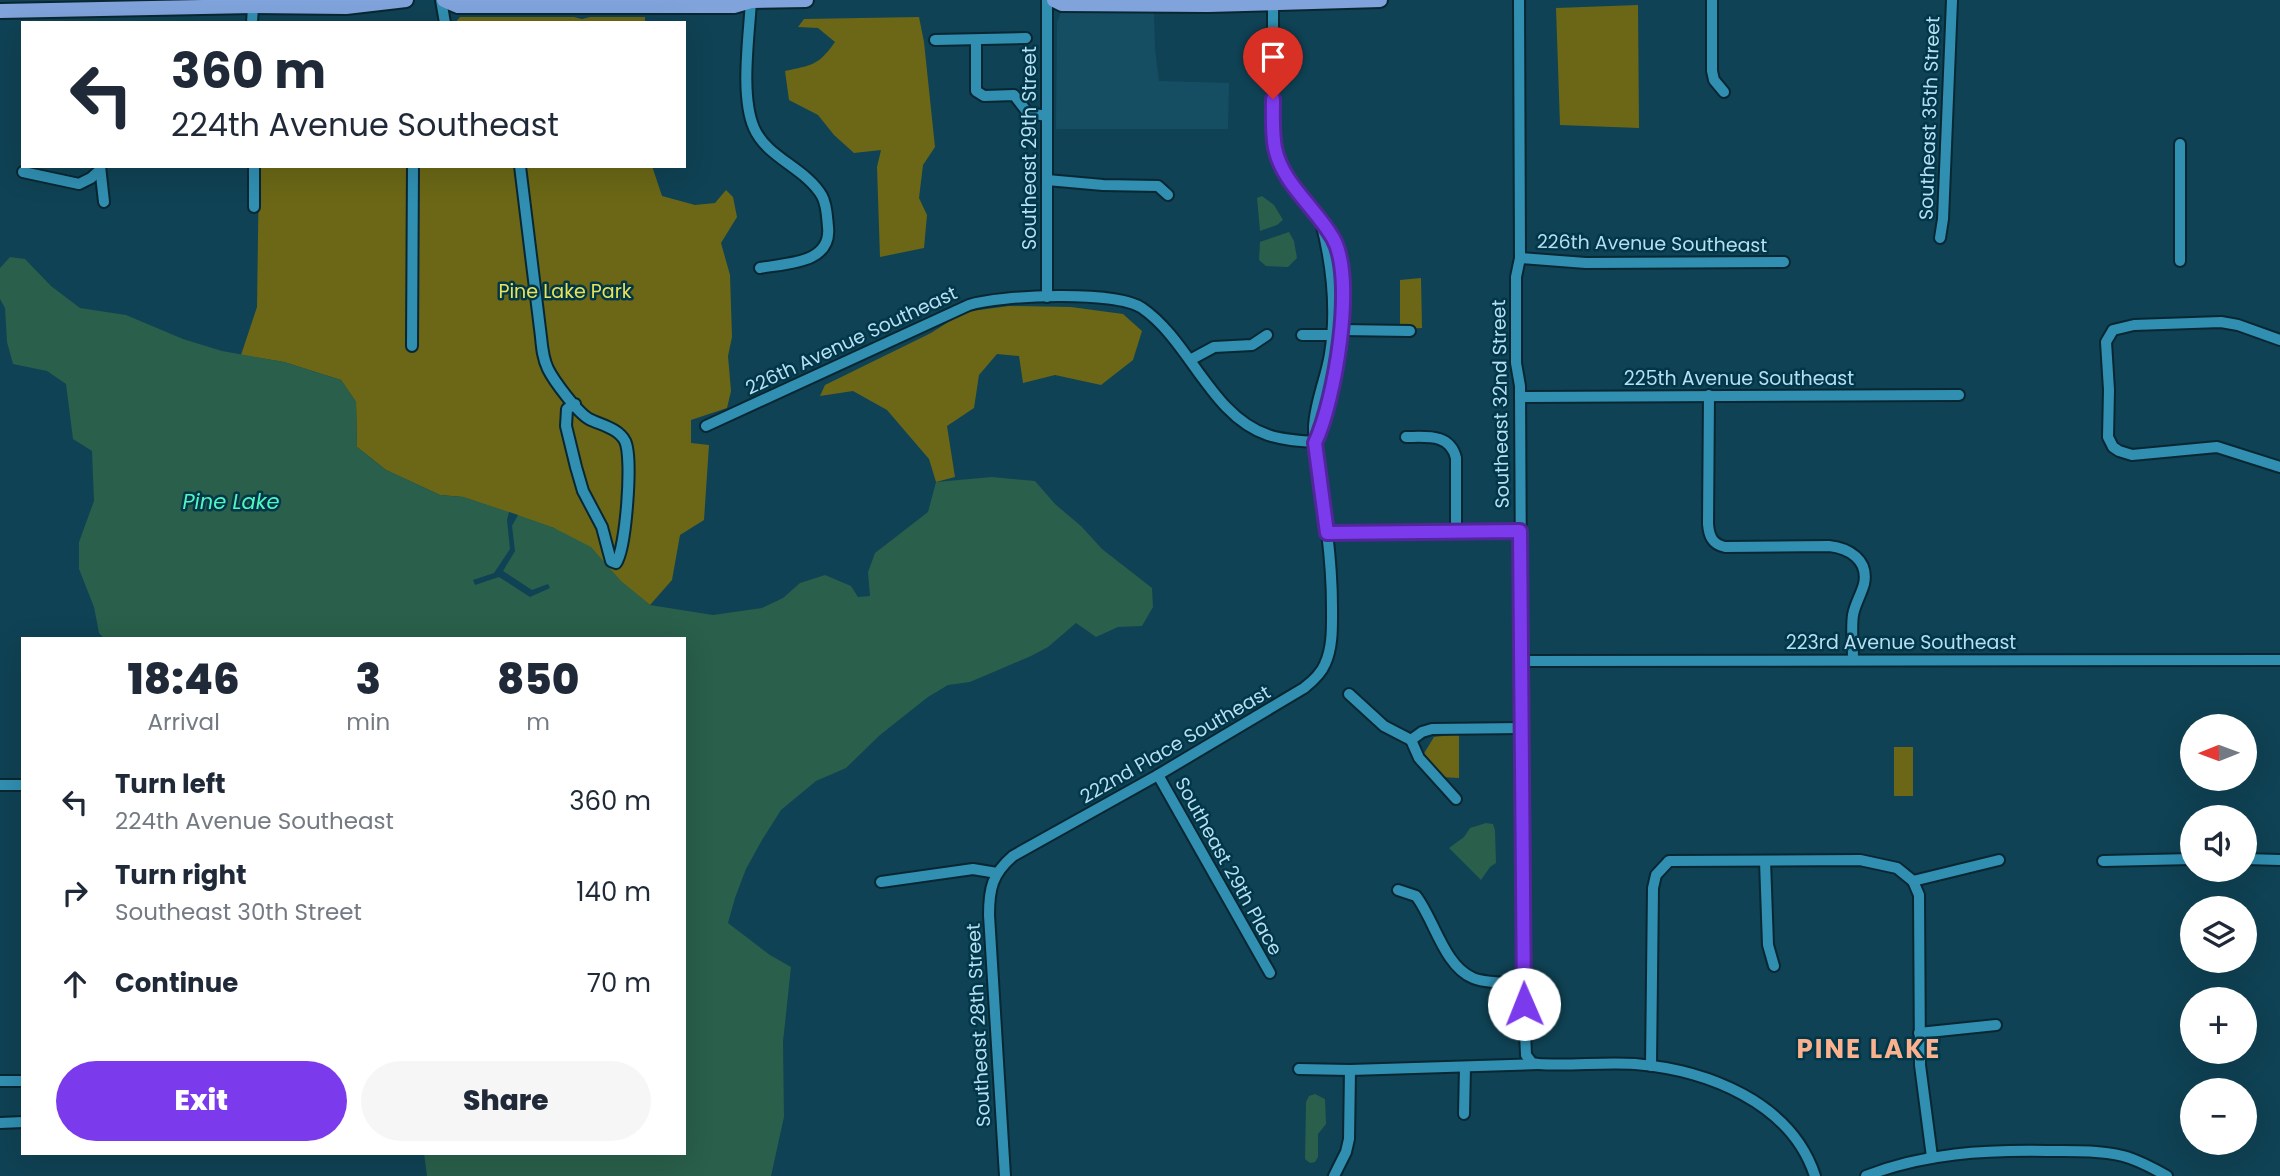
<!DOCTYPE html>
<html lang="en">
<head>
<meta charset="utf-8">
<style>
  :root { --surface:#fff; --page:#f6f6f7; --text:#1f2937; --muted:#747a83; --accent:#7c3aed }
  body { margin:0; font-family:Poppins,sans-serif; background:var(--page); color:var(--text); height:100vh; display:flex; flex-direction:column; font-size:26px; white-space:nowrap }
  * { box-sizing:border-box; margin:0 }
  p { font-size:23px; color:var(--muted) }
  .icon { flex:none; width:38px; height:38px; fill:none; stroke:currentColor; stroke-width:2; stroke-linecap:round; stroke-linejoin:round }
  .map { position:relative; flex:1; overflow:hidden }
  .drawer { position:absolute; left:21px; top:637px; width:665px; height:518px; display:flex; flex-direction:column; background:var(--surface); border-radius:0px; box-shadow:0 7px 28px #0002 }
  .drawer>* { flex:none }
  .hud { position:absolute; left:21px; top:21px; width:665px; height:147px; border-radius:0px; box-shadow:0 7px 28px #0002; background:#fff; color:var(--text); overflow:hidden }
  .needle { width:46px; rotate:269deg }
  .fabs { position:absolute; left:2180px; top:714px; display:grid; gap:14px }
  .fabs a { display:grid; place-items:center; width:77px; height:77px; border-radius:50%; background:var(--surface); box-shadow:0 7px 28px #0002; font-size:35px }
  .pin { position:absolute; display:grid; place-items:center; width:60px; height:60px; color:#fff; margin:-72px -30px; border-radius:50% 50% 50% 0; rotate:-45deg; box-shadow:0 0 7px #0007 }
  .pin .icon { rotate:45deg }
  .me { position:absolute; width:77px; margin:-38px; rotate:359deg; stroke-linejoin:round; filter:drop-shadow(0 0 5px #0008) }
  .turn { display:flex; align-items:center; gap:24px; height:147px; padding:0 35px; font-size:32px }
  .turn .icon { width:91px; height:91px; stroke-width:2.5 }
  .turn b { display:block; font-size:49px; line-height:60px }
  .eta { display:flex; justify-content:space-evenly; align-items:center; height:119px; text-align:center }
  .eta b { font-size:42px; font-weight:800; line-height:49px }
  .button { display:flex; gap:14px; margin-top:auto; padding:14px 35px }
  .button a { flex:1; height:80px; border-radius:42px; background:var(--accent); color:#fff; font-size:28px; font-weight:800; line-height:80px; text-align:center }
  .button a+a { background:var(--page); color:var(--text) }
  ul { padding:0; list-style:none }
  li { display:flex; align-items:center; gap:21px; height:91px; padding:0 35px }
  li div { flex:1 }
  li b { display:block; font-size:26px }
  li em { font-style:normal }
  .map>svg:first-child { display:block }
  .built { fill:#154e63 }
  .green { fill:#6b6716 }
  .water { fill:#295f4b }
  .pier { fill:#0f4254 }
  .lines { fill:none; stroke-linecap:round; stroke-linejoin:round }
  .minor-casing { stroke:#092732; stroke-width:14 }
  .major-casing { stroke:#092732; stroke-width:18 }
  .minor { stroke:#318fb1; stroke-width:10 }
  .major { stroke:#80a3dc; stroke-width:14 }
  .route-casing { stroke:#51269a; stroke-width:18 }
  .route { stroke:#7c3aed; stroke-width:12 }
  .labels { text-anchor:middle; stroke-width:5; stroke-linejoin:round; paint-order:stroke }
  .street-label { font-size:19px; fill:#b6dff2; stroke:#013749 }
  .park-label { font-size:19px; fill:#e9e357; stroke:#013749 }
  .water-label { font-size:21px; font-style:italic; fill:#51f7c0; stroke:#013749 }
  .district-label { font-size:26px; font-weight:bold; letter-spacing:2px; fill:#fbb18d; stroke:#013749 }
</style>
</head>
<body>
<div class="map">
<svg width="2280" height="1176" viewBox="0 0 2280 1176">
  <rect width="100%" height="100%" fill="#0f4254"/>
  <polygon class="built" points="1154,9 1155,49 1159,81 1229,83 1228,129 1056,129 1057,22 1062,10"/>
  <g class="green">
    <polygon points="1638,5 1639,128 1560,125 1556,8"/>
    <polygon points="460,17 574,17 582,19 590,17 645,17 645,23 455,23"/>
    <path d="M 919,17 L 924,42 L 935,147 L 923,165 L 919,198 L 927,215 L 924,248 L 880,257 L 877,167 L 881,150 L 854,153 L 834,135 L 818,115 L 789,100 L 785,71 C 812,65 818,66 835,42 L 818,28 L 798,27 L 804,19 Z"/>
    <polygon points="259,166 652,166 662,196 695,205 715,203 726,190 733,197 737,217 721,243 730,275 732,337 728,356 731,391 727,408 691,420 691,443 709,445 704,520 680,535 672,580 650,605 554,528 463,497 440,495 386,470 357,447 356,402 341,380 284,362 241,355 257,307"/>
    <polygon points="1421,278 1422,328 1400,329 1400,280"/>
    <polygon points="1009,306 1071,307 1123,314 1142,331 1133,360 1101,385 1055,375 1023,383 1019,356 997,354 979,375 974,408 947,426 955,477 936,482 929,459 887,410 853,391 820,396 825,385 931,333 964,312"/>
    <polygon points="1459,734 1459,778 1441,777 1423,755 1434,737"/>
    <rect x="1894" y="747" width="19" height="49"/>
  </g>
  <g class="water">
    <polygon points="1262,196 1274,205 1283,220 1277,225 1260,231 1257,198"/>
    <polygon points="1289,232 1294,241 1297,258 1288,267 1266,266 1259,260 1260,242"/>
    <polygon points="10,257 25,259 51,286 80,308 126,315 183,339 222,351 284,362 341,380 356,402 357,447 386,470 440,495 463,497 509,512 554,528 591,547 621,581 650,605 713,615 762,608 783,598 800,583 825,575 851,586 858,597 870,596 868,572 875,553 928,512 936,482 992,477 1035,481 1055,504 1081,526 1102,549 1152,588 1153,607 1142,626 1118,627 1096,637 1076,623 1048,647 1031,656 970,682 948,685 928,697 880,735 846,768 816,781 781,810 762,840 746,869 735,898 728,923 770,955 791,967 783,1042 784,1117 771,1176 427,1176 424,1153 684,1153 684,639 105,639 99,633 94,607 79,569 79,542 94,501 92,451 73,439 66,384 47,371 13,364 7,342 5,308 0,299 0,268"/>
    <polygon points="1486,823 1493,824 1495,830 1496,863 1490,867 1481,880 1449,848 1464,837 1470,828"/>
    <polygon points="1315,1094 1325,1099 1326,1124 1318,1134 1318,1157 1315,1162 1310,1163 1305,1159 1306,1102 1309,1096"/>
  </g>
  <polygon class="pier" points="509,512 518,515 512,526 515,551 503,571 532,590 548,584 550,588 530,597 499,577 475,585 473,580 494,573 510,549 507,520"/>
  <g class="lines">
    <g class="minor-casing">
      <g id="minor">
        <polyline points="441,0 445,23"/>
        <polyline points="1047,0 1047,297"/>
        <path d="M 1519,0 L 1520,258 L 1516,277 L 1516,363 L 1520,386 L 1523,983 L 1526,1055 L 1532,1063 L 1538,1064 C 1570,1066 1603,1062 1635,1064 C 1707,1070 1791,1102 1815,1176"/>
        <polyline points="1712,0 1712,71 1714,80 1724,92"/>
        <path d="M 751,1 C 749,37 740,96 754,128 C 767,158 806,168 822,196 C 827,205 827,217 828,227 C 832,264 786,263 760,268"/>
        <polyline points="1273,3 1273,132 1275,148 1285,172 1332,236 1338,249 1341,278 1340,355 1322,429 1316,440"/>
        <polyline points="252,23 253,6"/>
        <polyline points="935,40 1026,38"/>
        <polyline points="976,40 976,91 984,96 1014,95 1028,113 1047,116"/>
        <polyline points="2180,144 2180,261"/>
        <polyline points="100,166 104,202"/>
        <polyline points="254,166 254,207"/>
        <path d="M 520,166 L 541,337 C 542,348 543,359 548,369 C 554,381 577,412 589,419 C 601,425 618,428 625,441 C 633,457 626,549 616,563 L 611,561 L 602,527 L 583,491 L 576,467 L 566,426 L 567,409 L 575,404"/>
        <polyline points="23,172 79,184 91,178 100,170"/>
        <polyline points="1047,180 1103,185 1158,186 1168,195"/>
        <polyline points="1940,238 1943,219 1952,0"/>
        <polyline points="1520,258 1586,263 1784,262"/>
        <polyline points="1341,330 1410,331"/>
        <polyline points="1302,335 1332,335"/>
        <polyline points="2280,340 2238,325 2221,322 2134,325 2113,330 2106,342 2109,390 2108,437 2113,447 2119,451 2132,455 2217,447 2280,467"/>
        <polyline points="412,346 413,166"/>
        <polyline points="1190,360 1214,347 1252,345 1267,335"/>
        <path d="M 1709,395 L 1708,524 C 1709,536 1712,544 1725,547 L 1829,546 C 1849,548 1869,560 1864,584 C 1861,595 1855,604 1853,615 C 1851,629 1853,645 1853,659"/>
        <polyline points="1520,397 1959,395"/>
        <path d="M 706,426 L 969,305 C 1000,295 1116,290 1142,308 C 1190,341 1211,416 1268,435 C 1283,440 1299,441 1315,442"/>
        <path d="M 1406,437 C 1426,437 1450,433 1456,458 L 1456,531"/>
        <polyline points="1327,533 1519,531"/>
        <polyline points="1522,661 2280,660"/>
        <polyline points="1349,694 1384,726 1411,740 1419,758 1456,799"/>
        <polyline points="1411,740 1422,732 1432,729 1522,728"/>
        <polyline points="1158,775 1270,973"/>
        <polyline points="0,785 23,785"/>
        <polyline points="2245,859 2280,860"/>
        <polyline points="1765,861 1768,945 1774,966"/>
        <polyline points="2103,861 2193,859"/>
        <polyline points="1913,881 1919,895 1920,1065 1932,1157"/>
        <polyline points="881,882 973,869 997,873"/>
        <path d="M 1398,890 L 1416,896 C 1434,919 1444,966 1473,978 C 1488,984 1508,982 1523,983"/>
        <polyline points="1919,1033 1996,1025"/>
        <polyline points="1651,1066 1653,888 1656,875 1669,861 1860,860 1897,868 1913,881 1999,860"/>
        <polyline points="1299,1069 1350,1070 1538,1064"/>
        <polyline points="0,1081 23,1081"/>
        <polyline points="1464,1114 1465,1067"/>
        <polyline points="0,1123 23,1122"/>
        <path d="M 1005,1176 L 989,915 C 989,889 992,874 1013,856 L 1158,775 L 1304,688 C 1313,681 1321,674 1325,664 C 1333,647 1332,625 1332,607 C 1332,582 1330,557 1327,532 C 1323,497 1314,462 1314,427 C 1315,402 1326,379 1330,354 C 1337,310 1332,265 1321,222"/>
        <polyline points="1334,1176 1346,1152 1349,1139 1350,1070"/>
        <path d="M 1866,1176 C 1924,1153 1985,1150 2047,1151 C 2072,1151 2098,1150 2123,1156 C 2138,1160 2153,1168 2167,1176"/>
      </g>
    </g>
    <g class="major-casing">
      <g id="major">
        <polyline points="444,0 458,6 734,6 751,1 806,0"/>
        <polyline points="1054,0 1062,4 1208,5 1380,0"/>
        <polyline points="0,11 253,6 346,7 406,0"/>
      </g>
    </g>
    <use href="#minor" class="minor"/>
    <use href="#major" class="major"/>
  </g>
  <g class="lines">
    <g class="route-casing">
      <path id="route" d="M 1273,99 C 1273,115 1272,132 1275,148 C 1282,183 1315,207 1333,238 C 1356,279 1335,400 1315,443 L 1327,533 L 1520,531 L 1524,1004"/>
    </g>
    <use href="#route" class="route"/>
  </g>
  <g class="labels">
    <g class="street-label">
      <text transform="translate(1929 118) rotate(-88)" y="7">Southeast 35th Street</text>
      <text transform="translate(1029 148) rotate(-90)" y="7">Southeast 29th Street</text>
      <text transform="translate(1652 243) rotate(1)" y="7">226th Avenue Southeast</text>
      <text transform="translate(851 340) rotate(-25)" y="7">226th Avenue Southeast</text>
      <text x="1739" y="385">225th Avenue Southeast</text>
      <text transform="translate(1500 404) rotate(-91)" y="7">Southeast 32nd Street</text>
      <text x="1901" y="649">223rd Avenue Southeast</text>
      <text transform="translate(1175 744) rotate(-30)" y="7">222nd Place Southeast</text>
      <text transform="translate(1229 866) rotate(61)" y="7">Southeast 29th Place</text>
      <text transform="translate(978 1025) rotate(-93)" y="7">Southeast 28th Street</text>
    </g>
    <g class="park-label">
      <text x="565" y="298">Pine Lake Park</text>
    </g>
    <g class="water-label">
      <text x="231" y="509">Pine Lake</text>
    </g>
    <g class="district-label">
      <text x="1869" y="1058">PINE LAKE</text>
    </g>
  </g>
</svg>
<div class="fabs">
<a><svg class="needle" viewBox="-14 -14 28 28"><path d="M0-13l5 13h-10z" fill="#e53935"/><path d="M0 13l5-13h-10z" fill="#747a83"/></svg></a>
<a><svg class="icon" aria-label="sound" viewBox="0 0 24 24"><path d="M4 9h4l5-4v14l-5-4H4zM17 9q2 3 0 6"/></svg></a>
<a><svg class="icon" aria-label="layers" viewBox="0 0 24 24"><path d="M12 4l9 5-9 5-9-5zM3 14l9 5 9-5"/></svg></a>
<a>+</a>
<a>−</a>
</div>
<div class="pin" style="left:1273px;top:99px;background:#d93025"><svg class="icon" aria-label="arrive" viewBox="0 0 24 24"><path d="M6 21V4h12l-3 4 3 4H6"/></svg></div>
<svg class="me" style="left:1524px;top:1004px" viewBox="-20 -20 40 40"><circle r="19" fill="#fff"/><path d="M0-13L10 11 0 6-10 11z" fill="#7c3aed"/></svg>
<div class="hud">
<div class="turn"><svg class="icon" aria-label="left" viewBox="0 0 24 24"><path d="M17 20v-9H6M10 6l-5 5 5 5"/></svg><div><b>360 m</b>224th Avenue Southeast</div></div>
</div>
<section class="drawer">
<div class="eta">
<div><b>18:46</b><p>Arrival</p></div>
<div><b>3</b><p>min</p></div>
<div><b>850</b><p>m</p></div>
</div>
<ul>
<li><svg class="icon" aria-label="left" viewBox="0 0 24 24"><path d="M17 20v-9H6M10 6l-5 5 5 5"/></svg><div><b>Turn left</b><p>224th Avenue Southeast</p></div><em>360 m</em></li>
<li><svg class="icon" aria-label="right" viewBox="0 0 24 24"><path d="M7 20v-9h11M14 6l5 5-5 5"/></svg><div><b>Turn right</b><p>Southeast 30th Street</p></div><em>140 m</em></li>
<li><svg class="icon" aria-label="ahead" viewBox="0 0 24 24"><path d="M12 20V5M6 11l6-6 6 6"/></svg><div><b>Continue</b></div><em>70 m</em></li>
</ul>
<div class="button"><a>Exit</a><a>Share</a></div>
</section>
</div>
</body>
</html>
